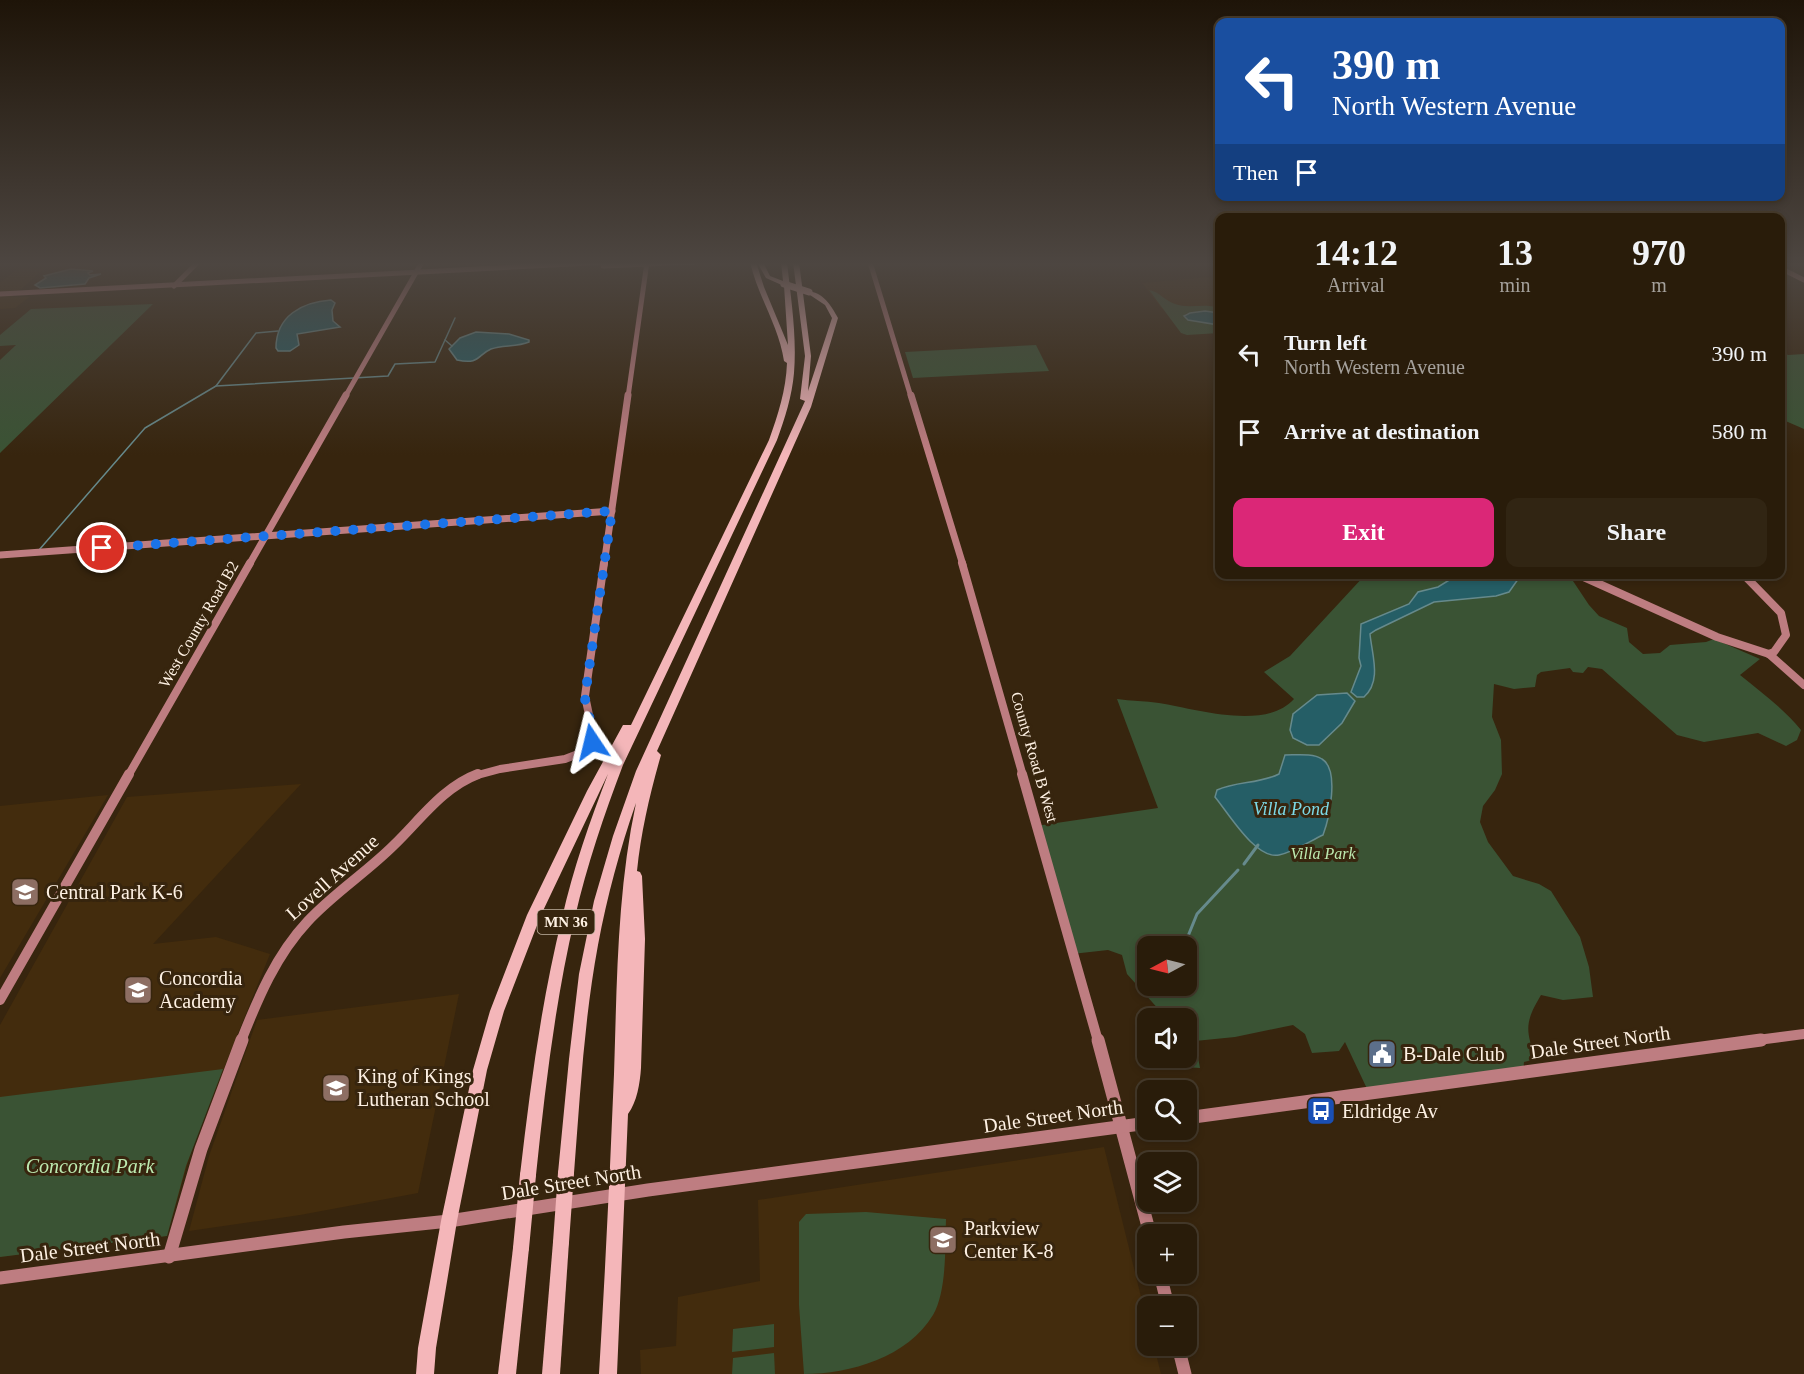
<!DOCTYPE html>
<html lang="en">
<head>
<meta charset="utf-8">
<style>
  :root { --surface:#291c0a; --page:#312513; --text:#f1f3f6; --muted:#a5a19c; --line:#453a2b; --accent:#db2777 }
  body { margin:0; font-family:Georgia,serif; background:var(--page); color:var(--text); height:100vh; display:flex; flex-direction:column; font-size:22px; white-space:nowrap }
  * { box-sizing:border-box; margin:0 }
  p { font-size:20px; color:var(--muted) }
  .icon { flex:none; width:33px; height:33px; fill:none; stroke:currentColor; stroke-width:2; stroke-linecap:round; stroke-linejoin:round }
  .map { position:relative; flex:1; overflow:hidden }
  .side { position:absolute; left:1215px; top:213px; width:570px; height:366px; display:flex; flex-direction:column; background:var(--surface); border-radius:12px; box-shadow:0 3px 9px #0003,0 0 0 2px var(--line) }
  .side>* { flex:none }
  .hud { position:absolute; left:1215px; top:18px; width:570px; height:183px; border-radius:12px; box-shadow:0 3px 9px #0003,0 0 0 2px var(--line); background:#1a4fa0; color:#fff; overflow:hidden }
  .needle { width:39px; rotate:263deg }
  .controls { position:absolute; left:1137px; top:936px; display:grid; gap:12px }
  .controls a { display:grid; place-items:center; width:60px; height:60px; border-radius:12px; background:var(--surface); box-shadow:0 3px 9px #0003,0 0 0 2px var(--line); font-size:30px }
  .pin { position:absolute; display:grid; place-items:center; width:51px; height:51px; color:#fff; margin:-26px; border:3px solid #fff; border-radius:50%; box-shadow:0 2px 6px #0007 }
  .me { position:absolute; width:66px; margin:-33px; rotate:350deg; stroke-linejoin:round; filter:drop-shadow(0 0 4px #0008) }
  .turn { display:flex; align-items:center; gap:21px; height:126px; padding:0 18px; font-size:27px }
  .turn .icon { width:78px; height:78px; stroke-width:2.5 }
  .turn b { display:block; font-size:42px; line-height:51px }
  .then { display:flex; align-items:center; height:57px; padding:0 18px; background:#0003; gap:12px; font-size:22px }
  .eta { display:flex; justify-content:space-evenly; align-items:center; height:102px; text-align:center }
  .eta b { font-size:36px; font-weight:700; line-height:42px }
  .button { display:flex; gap:12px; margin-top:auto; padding:12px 18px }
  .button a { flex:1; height:69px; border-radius:12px; background:var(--accent); color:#fff; font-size:24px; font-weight:700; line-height:69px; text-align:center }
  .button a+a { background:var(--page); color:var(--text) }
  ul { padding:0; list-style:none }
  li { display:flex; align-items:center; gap:18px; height:78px; padding:0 18px }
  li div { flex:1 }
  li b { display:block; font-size:22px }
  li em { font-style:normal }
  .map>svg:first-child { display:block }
  .built { fill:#432c0d }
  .green { fill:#3a5334; fill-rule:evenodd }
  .water { fill:#255e66; stroke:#668a8c; stroke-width:1.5 }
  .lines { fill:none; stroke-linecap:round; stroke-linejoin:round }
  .stream-far1 { stroke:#668a8c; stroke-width:1.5 }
  .stream { stroke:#668a8c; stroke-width:3 }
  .secondary-far4 { stroke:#be7d81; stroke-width:5 }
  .secondary-far3 { stroke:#be7d81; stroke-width:7 }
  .secondary-far2 { stroke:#be7d81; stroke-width:8 }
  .secondary-far1 { stroke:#be7d81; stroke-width:10 }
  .secondary { stroke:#be7d81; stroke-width:13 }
  .highway { fill:#f4b6b9; fill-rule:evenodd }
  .highway-bridge-far1 { stroke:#f4b6b9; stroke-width:7 }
  .highway-bridge { stroke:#f4b6b9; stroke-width:16 }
  .route { stroke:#1a73e8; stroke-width:10; stroke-dasharray:0 18 }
  .labels { text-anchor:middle; stroke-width:6; stroke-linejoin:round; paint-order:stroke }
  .shield { fill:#37250e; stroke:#c2b4a3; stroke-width:1.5 }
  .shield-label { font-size:15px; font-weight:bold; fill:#fef1e3 }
  .street-label { font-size:16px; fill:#fef1e3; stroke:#37250e }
  .park-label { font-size:16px; font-style:italic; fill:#bdebb1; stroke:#37250e }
  .water-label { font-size:18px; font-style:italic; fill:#7cd9e7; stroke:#37250e }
  .near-street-label { font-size:20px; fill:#fef1e3; stroke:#37250e }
  .near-poi-label { font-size:20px; fill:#fef1e3; stroke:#37250e; text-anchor:start }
  .near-park-label { font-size:20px; font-style:italic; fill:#bdebb1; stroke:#37250e }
</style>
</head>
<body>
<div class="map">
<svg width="1804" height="1374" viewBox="0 0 1804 1374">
  <rect width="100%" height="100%" fill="#37250e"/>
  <g class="built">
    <polygon points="45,268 12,297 29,297 15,308 0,309 0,282 18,269"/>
    <polygon points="1219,276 1219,309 1207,307 1162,309 1142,283"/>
    <polygon points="301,784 153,944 216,937 270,954 193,1145 167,1236 0,1257 0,1025 127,797"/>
    <polygon points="108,795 0,978 0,806"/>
    <polygon points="459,994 418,1193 300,1215 189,1231 209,1156 257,1020"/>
    <polygon points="1104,1147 1147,1321 1148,1346 1154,1346 1161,1374 641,1374 640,1350 676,1346 678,1297 760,1281 758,1200"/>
  </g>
  <g class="green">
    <path d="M 1149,290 C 1160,292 1165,301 1175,304 C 1188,309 1205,303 1219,308 L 1219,313 L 1205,311 L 1185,314 L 1188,320 L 1219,325 L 1219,333 L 1187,335 L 1181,333 Z"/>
    <polygon points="153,304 0,453 0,360 16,345 0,346 0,335 31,309"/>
    <polygon points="1036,345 1049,371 913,378 905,352"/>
    <polygon points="1780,351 1788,355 1804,354 1804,429 1781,419"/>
    <path d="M 1365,575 L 1569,575 L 1589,605 L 1599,616 L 1627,628 L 1629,642 L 1643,654 L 1660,653 L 1670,645 L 1706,642 L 1714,639 L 1760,659 L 1740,675 C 1761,692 1784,709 1801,730 L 1797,740 L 1786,746 L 1758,733 L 1704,742 L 1677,735 L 1602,669 L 1588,667 L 1583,673 L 1573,672 L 1570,668 L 1541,672 L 1537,675 L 1535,687 L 1514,689 L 1494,684 L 1492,717 L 1501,740 L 1502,774 L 1495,790 L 1483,806 L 1480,822 L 1488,842 L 1513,876 L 1539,884 L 1551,891 L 1580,937 L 1589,967 L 1593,997 L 1563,1000 L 1541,995 C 1525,1022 1525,1030 1536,1059 L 1524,1062 L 1523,1072 L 1369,1093 L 1345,1042 L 1339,1051 L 1312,1053 L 1305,1034 L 1293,1025 L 1235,1037 L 1195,1041 L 1200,1068 L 1185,1067 L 1178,1058 L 1186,1058 L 1186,1018 L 1162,1018 L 1161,1012 L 1127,974 L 1122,955 L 1108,950 L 1072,954 L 1036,826 L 1158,808 L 1117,699 C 1131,701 1145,701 1159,703 C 1196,709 1265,731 1294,699 L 1264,672 L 1290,656 ZM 1148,946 L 1186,946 L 1186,986 L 1148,986 Z"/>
    <polygon points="223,1069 186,1166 167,1236 0,1257 0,1097"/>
    <path d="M 866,1212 L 946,1219 C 945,1247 947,1291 933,1315 C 908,1357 850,1374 804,1374 L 799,1305 L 799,1222 L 806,1214 Z"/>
    <polygon points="774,1324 774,1347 732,1352 733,1329"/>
    <polygon points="774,1353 775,1374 732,1374 733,1358"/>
  </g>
  <g class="water">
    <polygon points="71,269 93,271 88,273 90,275 101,274 89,278 85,284 40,288 35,285 46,278 44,276"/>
    <path d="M 331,300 L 335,303 L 332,310 L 333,321 L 340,327 L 297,334 L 299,345 L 290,351 L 278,351 L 276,348 C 276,316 302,302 331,300 Z"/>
    <polygon points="1205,311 1219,313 1219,325 1188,320 1184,316 1190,313"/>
    <path d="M 476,332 L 509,334 L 529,340 L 529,342 C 517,347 503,345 491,349 C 477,355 480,365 457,360 L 449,349 L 460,338 Z"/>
    <path d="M 1451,575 L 1521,575 L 1509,592 L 1496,596 L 1434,602 L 1376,630 L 1370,634 C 1372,655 1382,681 1364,697 L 1357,697 L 1351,692 L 1361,666 L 1359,658 L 1361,624 L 1409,604 L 1418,592 L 1438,587 L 1451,579 Z"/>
    <polygon points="1347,693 1355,701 1342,723 1319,745 1307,745 1293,738 1290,730 1293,714 1317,695"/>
    <path d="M 1285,755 C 1297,755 1313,753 1322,759 C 1340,770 1329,819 1323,835 C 1310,841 1294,852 1279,855 C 1256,860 1229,814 1215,797 L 1217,790 C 1237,781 1259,784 1279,774 Z"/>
  </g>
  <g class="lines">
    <g class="stream-far1">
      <polyline points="445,340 452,346"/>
      <polyline points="216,386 388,376 395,364 435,362 455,318"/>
      <polyline points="39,550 145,428 216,386 256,333 278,331"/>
    </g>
    <g class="stream">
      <polyline points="1244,864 1258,845"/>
      <polyline points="1184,946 1197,914 1238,870"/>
    </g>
    <g class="secondary-far4">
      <polyline points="870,262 911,397"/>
      <polyline points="603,266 693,262"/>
      <polyline points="1780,268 1804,280"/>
      <polyline points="174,286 198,262"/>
      <polyline points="0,294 609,262"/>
      <polyline points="345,397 422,262"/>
      <polyline points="628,397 647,262"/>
    </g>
    <g class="secondary-far3">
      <polyline points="911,395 963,565"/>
      <polyline points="0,555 612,511"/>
      <polyline points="249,565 346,395"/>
      <polyline points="604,565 628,395"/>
    </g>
    <g class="secondary-far2">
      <polyline points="962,563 1023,776"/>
      <polyline points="1577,574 1717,637 1769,654 1804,685"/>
      <polyline points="1743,574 1781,613 1786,635 1774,652 1769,654"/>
      <polyline points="128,776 250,563"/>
      <polyline points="474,776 500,769 565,759 578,754 591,742 592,729 585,696 604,563"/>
    </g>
    <g class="secondary-far1">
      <polyline points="1022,774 1098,1041"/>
      <polyline points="0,1000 129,774"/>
      <path d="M 241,1041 C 258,998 276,955 308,921 C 334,893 367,872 394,845 C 420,820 443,787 478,774"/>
      <polyline points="1750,1041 1804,1034"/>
    </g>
    <g class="secondary">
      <polyline points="1098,1040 1150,1234"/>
      <polyline points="1186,1118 1761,1040"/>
      <polyline points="169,1257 201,1149 242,1040"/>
      <polyline points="1160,1274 1168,1306"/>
      <polyline points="0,1278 344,1232 449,1221 648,1190 1148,1123"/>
      <polyline points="1178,1346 1185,1374"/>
    </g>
    <g class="highway">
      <polygon points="684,262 722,262 687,265"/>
      <path d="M 750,262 L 756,262 L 764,287 L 788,345 L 784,286 L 766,278 L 757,262 L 763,262 L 770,276 L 783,281 L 781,262 L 787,262 C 791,299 797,336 794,373 C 792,396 785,418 777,440 L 623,765 C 604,815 587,865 575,917 C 555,1002 545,1089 536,1175 L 534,1181 L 528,1183 L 522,1181 L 520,1175 C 530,1089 541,1003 562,918 C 573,869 590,821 608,774 L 541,915 L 504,1011 L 487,1070 L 457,1221 L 436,1348 L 434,1374 L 416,1374 L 418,1348 L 441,1221 L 473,1070 L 490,1011 L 527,915 L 587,791 L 623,725 L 631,725 L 769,440 C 778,415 786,390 787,363 L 784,361 C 779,326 758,297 750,262 Z"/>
      <path d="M 793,262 L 799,262 L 811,356 L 808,391 L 832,318 L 825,305 L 807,293 L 807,291 C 823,292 831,305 838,318 L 811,407 L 657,751 L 661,755 C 650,793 641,832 637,871 L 640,872 L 642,876 L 645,939 L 641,1068 C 640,1083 637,1102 628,1114 L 617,1374 L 599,1374 C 605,1274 610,1174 614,1074 C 617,983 617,892 636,803 C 620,849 607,897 598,945 C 584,1020 580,1097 574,1173 L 572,1179 L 566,1181 L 560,1179 L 558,1173 L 569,1059 L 579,974 L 594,901 L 613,836 L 636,771 L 805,401 L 800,399 L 805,356 Z"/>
      <polygon points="561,1234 567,1236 569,1242 560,1374 542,1374 553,1242 555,1236"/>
      <polygon points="521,1240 527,1242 529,1248 516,1374 498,1374 513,1248 515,1242"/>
    </g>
    <polyline class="highway-bridge-far1" points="784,284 809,292"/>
    <g class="highway-bridge">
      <polyline points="561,1242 566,1173"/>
      <polyline points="521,1248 528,1175"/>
    </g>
  </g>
  <linearGradient id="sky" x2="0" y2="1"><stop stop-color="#1e1408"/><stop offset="0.58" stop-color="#4d4641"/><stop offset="1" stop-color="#4d4641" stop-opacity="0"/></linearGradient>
  <rect width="1804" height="455" fill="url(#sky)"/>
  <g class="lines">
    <path class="route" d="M 102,548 L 612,511 L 585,696 C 585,712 596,727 592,742"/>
  </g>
  <defs>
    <g id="school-square" transform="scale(1.5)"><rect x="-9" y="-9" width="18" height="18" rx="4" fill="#8d6e63" stroke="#37250e"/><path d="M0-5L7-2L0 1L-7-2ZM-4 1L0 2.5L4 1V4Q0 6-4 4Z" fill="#fff"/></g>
    <g id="civic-square" transform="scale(1.5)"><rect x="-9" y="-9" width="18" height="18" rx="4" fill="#5c6f8a" stroke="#37250e"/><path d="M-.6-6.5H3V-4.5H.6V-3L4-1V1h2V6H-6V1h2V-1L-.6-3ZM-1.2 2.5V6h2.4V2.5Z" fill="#fff"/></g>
    <g id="bus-square" transform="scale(1.5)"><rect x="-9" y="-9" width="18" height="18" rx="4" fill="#1a4fb4" stroke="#37250e"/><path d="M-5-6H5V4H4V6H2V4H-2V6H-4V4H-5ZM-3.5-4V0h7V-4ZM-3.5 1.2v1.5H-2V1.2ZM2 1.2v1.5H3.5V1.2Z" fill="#fff"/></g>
  </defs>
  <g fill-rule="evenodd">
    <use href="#school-square" x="25" y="892"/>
    <use href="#school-square" x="138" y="990"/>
    <use href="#civic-square" x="1382" y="1054"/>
    <use href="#school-square" x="336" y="1088"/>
    <use href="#bus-square" x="1321" y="1111"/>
    <use href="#school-square" x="943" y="1240"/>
  </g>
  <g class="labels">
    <rect class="shield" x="537.5" y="910" width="57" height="24" rx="4.5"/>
    <g class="shield-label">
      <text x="566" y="927">MN 36</text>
    </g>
    <g class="street-label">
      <text transform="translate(198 624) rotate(-60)" y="6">West County Road B2</text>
      <text transform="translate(1035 757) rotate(74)" y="6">County Road B West</text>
    </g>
    <g class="park-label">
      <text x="1323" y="859">Villa Park</text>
    </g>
    <g class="water-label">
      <text x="1291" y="815">Villa Pond</text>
    </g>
    <g class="near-street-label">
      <text transform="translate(332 877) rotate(-42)" y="7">Lovell Avenue</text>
      <text transform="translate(1600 1042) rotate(-8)" y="7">Dale Street North</text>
      <text transform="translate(1053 1116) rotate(-8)" y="7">Dale Street North</text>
      <text transform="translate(571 1182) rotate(-9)" y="7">Dale Street North</text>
      <text transform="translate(90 1247) rotate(-7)" y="7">Dale Street North</text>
    </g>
    <g class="near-poi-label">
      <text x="46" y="899">Central Park K-6</text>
      <text x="159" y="985">Concordia<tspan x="159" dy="23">Academy</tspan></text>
      <text x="1403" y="1061">B-Dale Club</text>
      <text x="357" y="1083">King of Kings<tspan x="357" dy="23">Lutheran School</tspan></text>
      <text x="1342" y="1118">Eldridge Av</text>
      <text x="964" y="1235">Parkview<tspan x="964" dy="23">Center K-8</tspan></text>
    </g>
    <g class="near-park-label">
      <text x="90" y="1173">Concordia Park</text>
    </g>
  </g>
</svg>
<div class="controls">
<a><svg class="needle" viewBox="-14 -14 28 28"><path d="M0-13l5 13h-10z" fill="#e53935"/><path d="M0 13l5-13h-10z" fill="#a5a19c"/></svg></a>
<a><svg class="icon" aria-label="sound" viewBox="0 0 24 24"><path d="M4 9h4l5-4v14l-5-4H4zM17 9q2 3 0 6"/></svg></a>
<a><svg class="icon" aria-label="search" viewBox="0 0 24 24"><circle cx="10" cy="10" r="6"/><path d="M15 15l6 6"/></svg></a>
<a><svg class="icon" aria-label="layers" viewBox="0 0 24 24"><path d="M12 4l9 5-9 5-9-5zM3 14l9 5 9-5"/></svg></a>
<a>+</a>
<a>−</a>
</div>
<div class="pin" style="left:102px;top:548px;background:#d93025"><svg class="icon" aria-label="arrive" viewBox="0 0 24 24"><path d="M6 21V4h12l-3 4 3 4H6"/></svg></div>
<svg class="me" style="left:592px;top:742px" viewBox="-20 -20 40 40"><path d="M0-17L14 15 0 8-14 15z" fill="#1a73e8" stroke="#fff" stroke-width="4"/></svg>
<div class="hud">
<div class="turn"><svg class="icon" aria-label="left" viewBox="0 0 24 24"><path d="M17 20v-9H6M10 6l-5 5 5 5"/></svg><div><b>390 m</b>North Western Avenue</div></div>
<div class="then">Then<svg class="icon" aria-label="arrive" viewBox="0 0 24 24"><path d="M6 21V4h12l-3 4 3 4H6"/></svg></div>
</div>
<section class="side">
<div class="eta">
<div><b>14:12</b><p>Arrival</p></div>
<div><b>13</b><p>min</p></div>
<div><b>970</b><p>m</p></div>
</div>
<ul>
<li><svg class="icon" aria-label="left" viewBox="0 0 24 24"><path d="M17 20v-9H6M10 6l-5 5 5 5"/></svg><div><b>Turn left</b><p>North Western Avenue</p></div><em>390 m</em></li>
<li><svg class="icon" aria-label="arrive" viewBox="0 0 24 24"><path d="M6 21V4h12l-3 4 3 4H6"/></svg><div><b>Arrive at destination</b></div><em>580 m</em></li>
</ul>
<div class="button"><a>Exit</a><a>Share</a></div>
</section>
</div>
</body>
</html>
